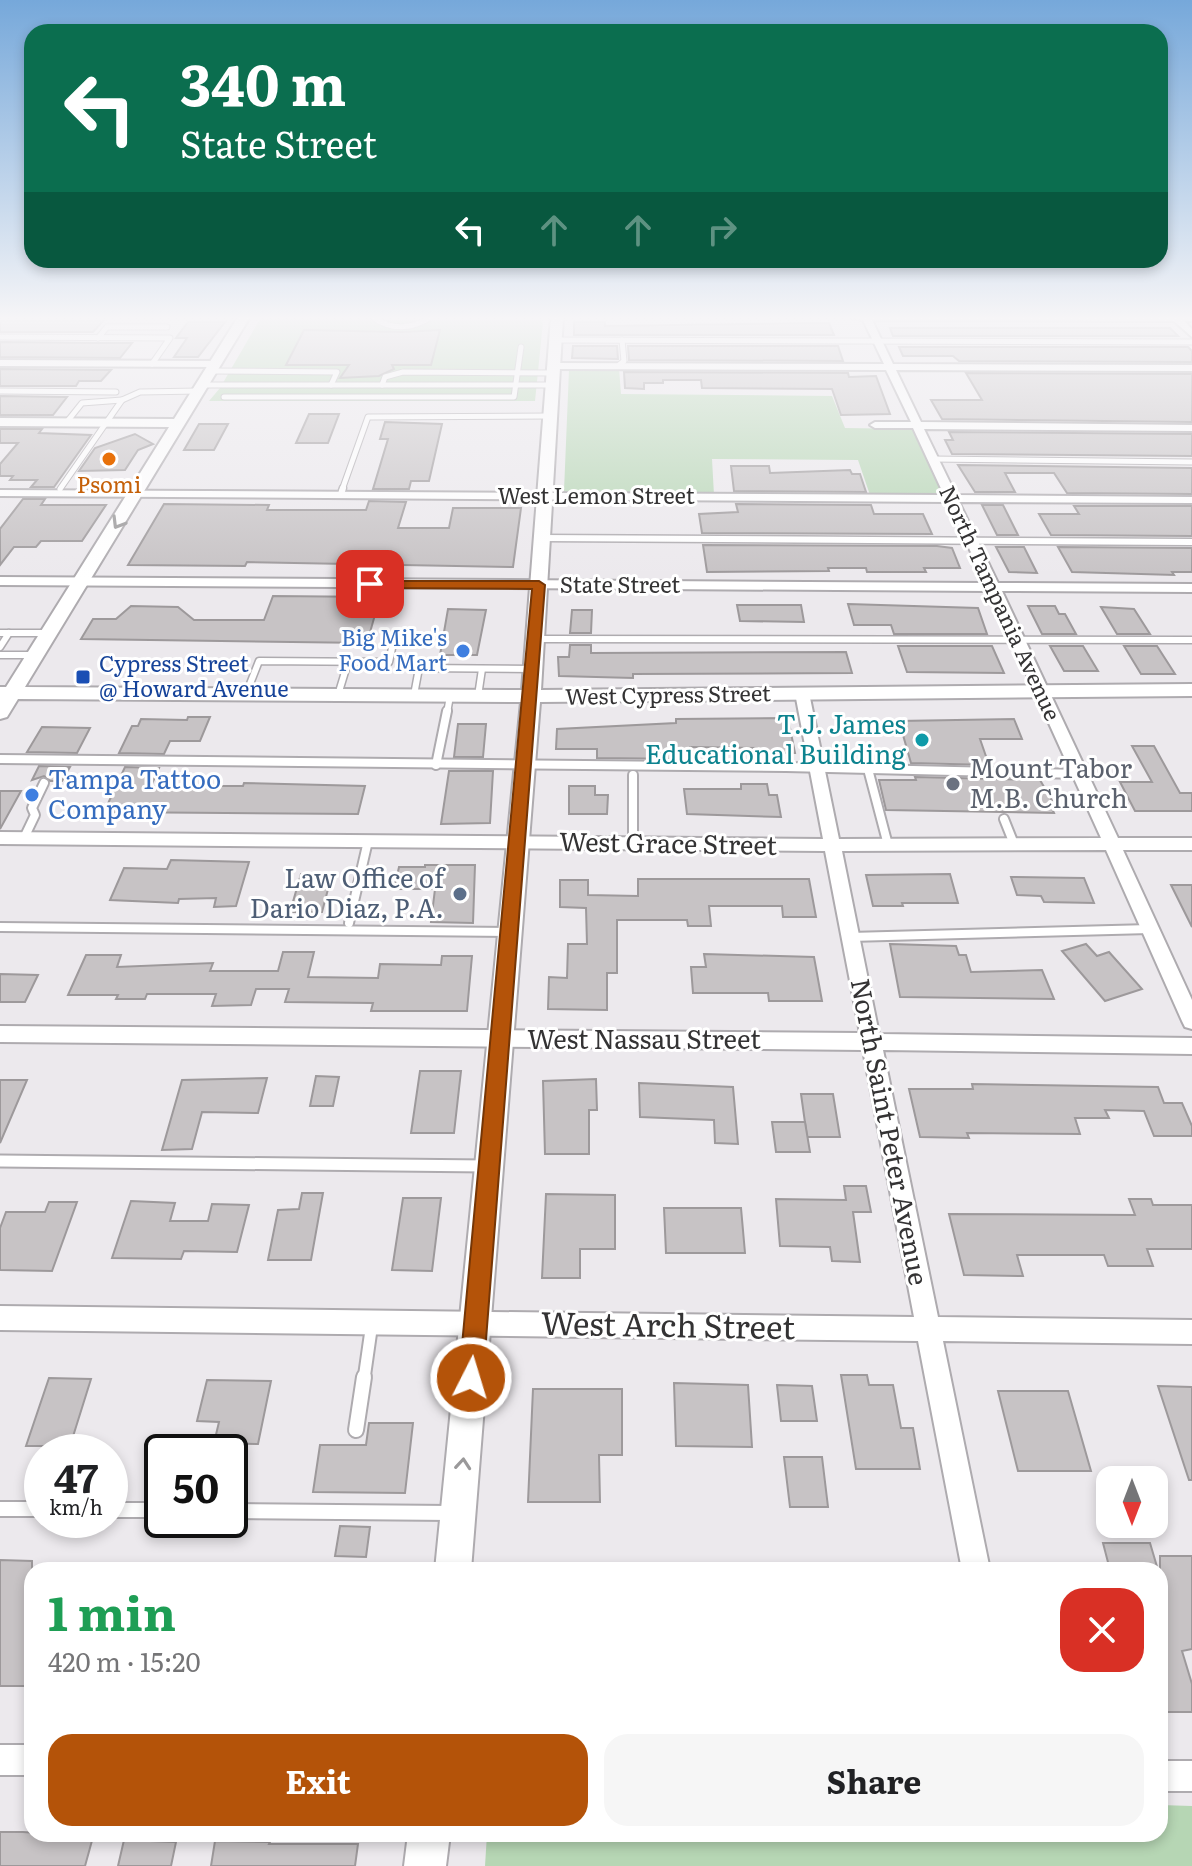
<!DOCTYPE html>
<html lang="en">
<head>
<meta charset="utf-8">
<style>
  :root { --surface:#fff; --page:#f6f6f6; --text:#202124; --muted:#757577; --accent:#b45309 }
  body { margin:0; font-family:Literata,serif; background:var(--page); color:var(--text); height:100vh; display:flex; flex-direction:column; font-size:30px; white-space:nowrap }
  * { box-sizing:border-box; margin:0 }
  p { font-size:26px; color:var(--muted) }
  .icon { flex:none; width:44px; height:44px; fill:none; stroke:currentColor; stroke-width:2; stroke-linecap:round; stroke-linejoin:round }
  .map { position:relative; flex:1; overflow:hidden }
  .side { position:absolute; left:24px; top:1562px; width:1144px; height:280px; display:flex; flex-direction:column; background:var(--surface); border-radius:24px; box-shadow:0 4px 12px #0003 }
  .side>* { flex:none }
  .hud { position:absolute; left:24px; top:24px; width:1144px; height:244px; border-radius:24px; box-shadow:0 4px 12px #0003; background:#0b6e4f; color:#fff; overflow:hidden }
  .needle { width:52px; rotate:180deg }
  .buttons { position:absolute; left:1096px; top:1466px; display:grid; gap:16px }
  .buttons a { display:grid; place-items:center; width:72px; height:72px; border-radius:16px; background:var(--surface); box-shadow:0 4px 12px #0003; font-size:40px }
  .speed { position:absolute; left:24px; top:1434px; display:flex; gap:16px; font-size:40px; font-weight:700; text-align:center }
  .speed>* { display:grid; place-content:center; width:104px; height:104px; border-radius:50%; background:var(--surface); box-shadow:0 4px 12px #0003; line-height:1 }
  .speed small { font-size:20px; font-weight:400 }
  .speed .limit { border:4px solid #111; border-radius:12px; background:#fff; color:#111 }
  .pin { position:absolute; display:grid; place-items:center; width:68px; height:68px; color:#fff; margin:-34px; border-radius:16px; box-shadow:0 4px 12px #0006 }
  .me { position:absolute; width:88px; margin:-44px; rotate:5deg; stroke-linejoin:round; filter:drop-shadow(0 0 6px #0008) }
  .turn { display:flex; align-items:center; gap:28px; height:168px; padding:0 24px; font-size:36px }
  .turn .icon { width:104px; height:104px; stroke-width:2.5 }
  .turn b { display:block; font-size:56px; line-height:68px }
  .lanes { display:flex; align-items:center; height:76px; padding:0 24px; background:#0003; justify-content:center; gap:40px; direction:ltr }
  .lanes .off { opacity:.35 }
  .round { display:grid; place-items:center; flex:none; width:84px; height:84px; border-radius:24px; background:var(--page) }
  .summary { display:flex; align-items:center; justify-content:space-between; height:136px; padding:0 24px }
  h1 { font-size:48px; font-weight:700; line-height:60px; color:#1e9e55 }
  .primary-button { display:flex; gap:16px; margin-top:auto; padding:16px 24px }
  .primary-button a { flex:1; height:92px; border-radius:24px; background:var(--accent); color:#fff; font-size:32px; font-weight:700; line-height:92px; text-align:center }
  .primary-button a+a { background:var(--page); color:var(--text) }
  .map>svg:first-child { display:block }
  .green { fill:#b6d6b4 }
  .building { fill:#c7c3c5; stroke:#9d999b; stroke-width:2 }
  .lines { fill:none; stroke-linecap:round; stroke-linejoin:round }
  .lane-far4-casing { stroke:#aeabaf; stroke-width:7 }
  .lane-far3-casing { stroke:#aeabaf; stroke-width:9 }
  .lane-far2-casing { stroke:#aeabaf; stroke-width:12 }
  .lane-far1-casing { stroke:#aeabaf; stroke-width:15 }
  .lane-casing { stroke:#aeabaf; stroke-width:18 }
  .street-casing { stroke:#aeabaf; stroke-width:4 }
  .secondary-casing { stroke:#aeabaf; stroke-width:4 }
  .lane-far4 { stroke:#fff; stroke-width:5 }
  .lane-far3 { stroke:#fff; stroke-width:6 }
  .lane-far2 { stroke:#fff; stroke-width:8 }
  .lane-far1 { stroke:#fff; stroke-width:11 }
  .lane { stroke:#fff; stroke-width:14 }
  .street { fill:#fff; fill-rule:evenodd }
  .secondary { fill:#fff; fill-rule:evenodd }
  .oneway { stroke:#9a999a }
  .route { fill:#b45309; stroke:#753606; stroke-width:2 }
  .food-dot { fill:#e8710a; stroke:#fff; stroke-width:3 }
  .shop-dot { fill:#3f7fe0; stroke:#fff; stroke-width:3 }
  .transit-dot { fill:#1a4fb4; stroke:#fff; stroke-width:3 }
  .culture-dot { fill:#0f9aa8; stroke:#fff; stroke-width:3 }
  .worship-dot { fill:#6b7280; stroke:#fff; stroke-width:3 }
  .service-dot { fill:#5c6f8a; stroke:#fff; stroke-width:3 }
  .labels { text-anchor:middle; stroke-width:6; stroke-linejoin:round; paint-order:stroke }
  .far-food-label { font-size:22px; fill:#c56008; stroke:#fff }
  .far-street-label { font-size:22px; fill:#343334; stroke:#fff }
  .far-shop-label { font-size:22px; fill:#366cbe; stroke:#fff; text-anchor:end }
  .far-transit-label { font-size:22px; fill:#164399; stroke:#fff; text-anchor:start }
  .culture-label { font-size:26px; fill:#0d838f; stroke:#fff; text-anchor:end }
  .worship-label { font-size:26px; fill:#5b616d; stroke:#fff; text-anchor:start }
  .shop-label { font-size:26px; fill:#366cbe; stroke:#fff; text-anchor:start }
  .street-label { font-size:26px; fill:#343334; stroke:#fff }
  .service-label { font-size:26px; fill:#4e5e75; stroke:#fff; text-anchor:end }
  .near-street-label { font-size:32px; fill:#343334; stroke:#fff }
</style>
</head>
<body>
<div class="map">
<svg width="1192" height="1866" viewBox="0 0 1192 1866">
  <rect width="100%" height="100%" fill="#ece9ed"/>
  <g class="green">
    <polygon points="260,319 539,320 543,322 535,401 209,401 220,388"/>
    <polygon points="575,368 619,368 621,394 832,396 845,428 912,429 942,491 930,495 870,495 858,460 712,459 714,495 575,494 564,491 569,370"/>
    <polygon points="1160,1805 1192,1806 1192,1866 485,1866 487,1834 1160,1834"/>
  </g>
  <g class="building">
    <polygon points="0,321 103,321 93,332 0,332"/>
    <polygon points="188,322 225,322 198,357 174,357 187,338 176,338"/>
    <polygon points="574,322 605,322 605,326 824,323 829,323 834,335 574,335"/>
    <polygon points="890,328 1170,328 1178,336 893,336"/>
    <polygon points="304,330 402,332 440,330 431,365 392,365 394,369 379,376 340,378 349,365 286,365"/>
    <polygon points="0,342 98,343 132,343 120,358 0,357"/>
    <polygon points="573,346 617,346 618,359 572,358"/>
    <polygon points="628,346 838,346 843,361 629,360"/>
    <polygon points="899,347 1188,347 1192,351 1192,362 959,361 953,356 903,356"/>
    <polygon points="0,369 111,370 101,381 79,381 76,386 0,386"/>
    <polygon points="624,372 848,373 849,377 876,376 890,414 841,415 832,389 702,388 701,380 663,380 663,383 644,383 644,389 625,388"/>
    <polygon points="966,373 1192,374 1192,422 942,419 931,400 982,400"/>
    <polygon points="0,396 67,397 53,415 0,415"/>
    <polygon points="309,414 339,414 328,443 296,443"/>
    <polygon points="385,422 442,424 429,481 411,481 409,489 373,489 388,439 380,439"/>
    <polygon points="199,424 228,424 214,450 184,450"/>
    <polygon points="0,429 42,429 39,433 91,435 54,487 31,487 37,480 10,480 13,476 0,476 0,464 18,443 0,443"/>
    <polygon points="949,432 1192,434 1192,456 952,454 945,440 953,440"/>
    <polygon points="135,434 153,444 138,450 125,470 79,471 95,448"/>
    <polygon points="958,465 1192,468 1192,494 1067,493 1054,473 1005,473 1015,492 975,492"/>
    <polygon points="731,466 769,466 770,473 850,470 852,474 860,474 866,492 734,491"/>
    <polygon points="23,499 45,499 41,505 106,505 82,541 41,541 36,547 14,547 0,565 0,529"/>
    <polygon points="369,501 406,502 398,528 449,528 453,508 521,508 513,567 247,562 245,566 128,565 164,504 269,505 267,510 366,510"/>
    <polygon points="736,504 871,505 874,514 923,514 932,534 702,533 699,514 738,512"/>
    <polygon points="982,505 1003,505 1018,535 997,535"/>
    <polygon points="1074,506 1192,506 1192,536 1051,535 1039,514 1079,514"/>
    <polygon points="703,545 937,546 952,548 960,568 924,568 926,572 867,572 866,568 828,568 829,571 707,572"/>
    <polygon points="996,547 1024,547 1037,573 1009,572"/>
    <polygon points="1058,547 1192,548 1192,572 1172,572 1174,575 1072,572"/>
    <polygon points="273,596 380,597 367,643 81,639 93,619 116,619 131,606 178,607 194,620 264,620"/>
    <polygon points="848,604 978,608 987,634 894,634 891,625 854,625"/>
    <polygon points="737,605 801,605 804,622 740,621"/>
    <polygon points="1028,606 1055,606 1059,614 1065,614 1076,634 1042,634"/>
    <polygon points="1101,607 1134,609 1150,634 1117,634"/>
    <polygon points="448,609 486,610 477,655 440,655"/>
    <polygon points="572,610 592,610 591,633 570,633"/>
    <polygon points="570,645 591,645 591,653 846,652 852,673 633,674 633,678 559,676 558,657 569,657"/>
    <polygon points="898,646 992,646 1004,673 907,672"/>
    <polygon points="1050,646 1083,646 1098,671 1064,671"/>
    <polygon points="1124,646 1157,646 1175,674 1141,674"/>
    <polygon points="188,717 210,717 200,741 170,741 164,754 119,753 132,726 138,726 141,719 187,720"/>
    <polygon points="788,718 795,753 758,753 757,748 690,747 691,759 597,758 597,749 556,749 557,729 676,723 676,719"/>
    <polygon points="1014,719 1022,739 980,739 989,765 911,763 899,721"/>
    <polygon points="458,724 486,724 483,757 454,757"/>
    <polygon points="42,727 90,728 77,753 27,752"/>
    <polygon points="1132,746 1154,746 1180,793 1192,793 1192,811 1135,811 1120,782 1152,782"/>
    <polygon points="39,766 70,767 62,781 50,781 44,776 32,780"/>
    <polygon points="125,767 159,768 151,786 243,786 244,783 365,786 358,814 104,812"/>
    <polygon points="449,771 493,771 490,823 441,824"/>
    <polygon points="915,777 1040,780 1054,804 1050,804 1054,813 886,810 879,780 916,780"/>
    <polygon points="741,784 767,784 769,795 777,795 781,817 687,814 684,789 741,789"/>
    <polygon points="569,786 595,786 595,795 608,795 607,814 569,814"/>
    <polygon points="0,791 21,791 0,829"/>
    <polygon points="171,860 249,862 236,906 214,907 216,898 179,899 178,903 110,900 124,868 167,869"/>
    <polygon points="425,865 475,865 473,923 431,922 435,889 394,889 399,867 425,867"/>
    <polygon points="301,874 332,874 322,912 290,912"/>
    <polygon points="950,874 958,903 902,903 903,906 873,906 866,875"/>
    <polygon points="1011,877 1084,878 1094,903 1044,902 1041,896 1017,895"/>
    <polygon points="638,879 809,879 816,917 783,917 782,906 709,906 711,926 688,926 687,920 617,920 617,973 607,973 607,1010 548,1009 549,977 567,978 568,944 587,944 586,908 560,907 560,880 588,880 588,895 638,896"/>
    <polygon points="1171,885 1192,885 1192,927"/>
    <polygon points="890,944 956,946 959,955 966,955 971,972 1042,970 1054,999 900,997"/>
    <polygon points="1086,944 1097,956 1109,952 1142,989 1105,1001 1062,951"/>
    <polygon points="283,952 314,952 308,977 378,978 380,964 441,965 442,956 472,956 467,1011 371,1011 373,1003 285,1002 289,989 256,989 251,1005 212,1006 216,994 147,994 145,999 116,999 118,995 68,995 86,955 121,955 117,967 213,963 210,971 278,971"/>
    <polygon points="704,954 814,957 822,1001 769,1001 768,993 693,993 691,967 706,967"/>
    <polygon points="0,974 38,975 25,1002 0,1002"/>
    <polygon points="420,1071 461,1071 454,1133 411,1133"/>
    <polygon points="316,1076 339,1077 333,1106 310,1106"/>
    <polygon points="267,1078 258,1113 202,1112 192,1149 162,1150 182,1080"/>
    <polygon points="596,1079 597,1110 589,1110 589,1154 545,1154 543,1081"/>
    <polygon points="0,1080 27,1080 0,1143"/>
    <polygon points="639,1083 733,1087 738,1144 715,1143 714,1120 640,1117"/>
    <polygon points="972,1084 1158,1087 1164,1103 1182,1103 1192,1126 1192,1136 1154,1136 1144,1111 1105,1110 1109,1118 1075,1118 1080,1134 967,1133 969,1138 920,1137 909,1089 973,1089"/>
    <polygon points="801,1094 833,1094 840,1137 807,1137"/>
    <polygon points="772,1122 805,1122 810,1152 776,1152"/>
    <polygon points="844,1186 866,1186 871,1212 853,1212 860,1262 832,1261 830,1247 780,1246 776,1199 846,1200"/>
    <polygon points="302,1193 323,1193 311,1260 268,1260 278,1210 299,1209"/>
    <polygon points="546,1194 615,1195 615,1249 580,1249 580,1278 542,1278"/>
    <polygon points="403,1198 441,1198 432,1271 392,1270"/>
    <polygon points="1129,1199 1151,1199 1153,1205 1192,1205 1192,1249 1147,1249 1153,1266 1108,1266 1104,1255 1017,1255 1023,1276 964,1275 949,1214 1135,1215"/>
    <polygon points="131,1201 175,1203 170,1221 208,1221 212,1204 249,1205 237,1252 184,1251 181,1259 112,1258"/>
    <polygon points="49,1202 77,1202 52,1271 0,1270 0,1228 6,1212 45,1212"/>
    <polygon points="664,1208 741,1208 745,1253 666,1253"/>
    <polygon points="841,1375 867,1375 869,1385 893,1385 901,1428 913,1428 920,1469 856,1469"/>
    <polygon points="49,1378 91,1379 70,1446 26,1446"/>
    <polygon points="207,1380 271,1381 258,1444 214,1443 219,1422 197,1421"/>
    <polygon points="674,1383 748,1385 752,1447 676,1446"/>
    <polygon points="777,1385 812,1386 817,1421 781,1421"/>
    <polygon points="1158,1386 1192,1387 1192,1480 1189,1480"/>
    <polygon points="533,1389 622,1389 622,1455 599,1455 600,1502 528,1502"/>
    <polygon points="998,1391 1068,1391 1091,1471 1018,1471"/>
    <polygon points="369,1423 413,1423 405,1493 313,1492 320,1445 366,1445"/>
    <polygon points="784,1457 822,1457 828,1507 790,1507"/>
    <polygon points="340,1526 370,1527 366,1557 335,1556"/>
    <polygon points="1103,1543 1150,1543 1158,1570 1110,1570"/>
    <polygon points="1160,1556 1192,1556 1192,1649 1182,1651 1192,1684 1192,1712 1160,1712"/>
    <polygon points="0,1560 32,1561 32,1686 0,1686"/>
    <polygon points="0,1832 23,1832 93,1837 85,1866 0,1866"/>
    <polygon points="124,1840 176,1842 171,1866 118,1866"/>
    <polygon points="215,1841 270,1842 269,1844 358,1844 355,1866 211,1866"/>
  </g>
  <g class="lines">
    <g class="lane-far4-casing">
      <g id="lane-far4">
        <path d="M 373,317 C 391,331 413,329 431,317"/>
        <polyline points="0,337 170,338 152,364"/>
        <polyline points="98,338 107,327 167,327"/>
        <polyline points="556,340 1192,342"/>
        <polyline points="618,366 624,361 622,340"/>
        <polyline points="211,371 337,372 331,385"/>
        <polyline points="203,385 553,385"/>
        <polyline points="382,385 385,377 403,372 554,373"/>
        <polyline points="0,391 116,392"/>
        <polyline points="224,397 514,397 521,347"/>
        <polyline points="66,423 82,403 122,400"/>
        <polyline points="932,459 1192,462"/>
        <polyline points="60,489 122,400 140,392 199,391"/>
        <polyline points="342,490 368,417 550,416"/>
      </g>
    </g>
    <g class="lane-far3-casing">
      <g id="lane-far3">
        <polyline points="341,494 343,488"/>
        <polyline points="542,538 1192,542"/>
        <polyline points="0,633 50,633"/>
        <polyline points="535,639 1192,640"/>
        <polyline points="0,647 9,633"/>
        <polyline points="0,655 36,655"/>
        <polyline points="246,694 259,661 389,662 394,639"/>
        <polyline points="338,695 348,662"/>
        <polyline points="414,695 419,668 533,669"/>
        <polyline points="478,696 482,669"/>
        <polyline points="447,713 450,696"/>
      </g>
    </g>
    <g class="lane-far2-casing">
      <g id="lane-far2">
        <polyline points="0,759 786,767 1080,774"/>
        <polyline points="436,765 447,711"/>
        <polyline points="868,769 888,845"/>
        <polyline points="633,775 633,843"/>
        <polyline points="1004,819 1014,844"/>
        <polyline points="24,838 35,815 32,808 44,783"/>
        <polyline points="349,923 368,841"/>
        <polyline points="0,927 510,932"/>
        <polyline points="850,937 1150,929"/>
      </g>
    </g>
    <g class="lane-far1-casing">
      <g id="lane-far1">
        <polyline points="0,1161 486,1166"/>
        <polyline points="364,1379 372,1323"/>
      </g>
    </g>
    <g class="lane-casing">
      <g id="lane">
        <polyline points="356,1430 364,1377"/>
        <polyline points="0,1509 42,1509"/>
        <polyline points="110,1510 162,1510"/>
        <polyline points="230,1511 451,1513"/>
      </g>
    </g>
    <g class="street-casing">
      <g id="street">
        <polygon points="849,317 1192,317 1192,321 1184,321 1192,329 1192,337 1174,321 872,320 893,364 1192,365 1192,371 896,370 921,422 1192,425 1192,431 924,429 956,495 1192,497 1192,503 959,502 998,583 1192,584 1192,592 1002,591 1118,838 1192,838 1192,850 1123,850 1192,1000 1192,1029 1185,1027 1182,1021 1106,850 842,851 879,1034 1192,1038 1192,1054 883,1050 938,1317 1192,1320 1192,1344 943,1341 990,1570 962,1570 918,1341 0,1330 0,1306 914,1317 863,1050 0,1042 0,1026 860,1033 825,851 0,844 0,832 823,839 795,693 802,689 809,693 839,839 1101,838 989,591 0,585 0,577 985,583 948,502 0,496 0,490 944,495 913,428 875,428 870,425 875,422 911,422 886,370 554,369 549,366 554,363 884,364 863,320"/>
        <polygon points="0,360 216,361 221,364 216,367 0,366"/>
        <rect x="0" y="1745" width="32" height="30"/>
        <rect x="1160" y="1761" width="32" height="30"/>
      </g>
    </g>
    <g class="secondary-casing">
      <g id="secondary">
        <polygon points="238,317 250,317 25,687 522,690 551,317 563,317 541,690 1192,684 1192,696 540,702 471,1570 435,1570 521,702 18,699 7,717 0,719 0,687 6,687 169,427 0,426 0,418 174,419"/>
        <polygon points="408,1834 450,1834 446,1866 404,1866"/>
      </g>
    </g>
    <use href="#lane-far4" class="lane-far4"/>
    <use href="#lane-far3" class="lane-far3"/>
    <use href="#lane-far2" class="lane-far2"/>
    <use href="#lane-far1" class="lane-far1"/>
    <use href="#lane" class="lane"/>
    <use href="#street" class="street"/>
    <use href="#secondary" class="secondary"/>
  </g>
  <defs><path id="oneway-chevron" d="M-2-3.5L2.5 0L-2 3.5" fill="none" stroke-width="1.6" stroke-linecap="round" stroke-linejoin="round" transform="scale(2)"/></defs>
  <g class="oneway">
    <use href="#oneway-chevron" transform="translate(118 523) rotate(121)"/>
    <use href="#oneway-chevron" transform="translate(463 1464) rotate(-85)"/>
  </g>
  <linearGradient id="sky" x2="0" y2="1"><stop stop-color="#76a8da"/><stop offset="0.55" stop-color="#f6f5f7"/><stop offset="1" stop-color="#f6f5f7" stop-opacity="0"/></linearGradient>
  <rect width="1192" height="578" fill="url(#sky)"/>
  <polygon class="route" points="365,581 539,581 545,585 483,1378 480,1387 471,1390 462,1387 459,1378 532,589 370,588 365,587"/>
  <circle class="food-dot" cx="109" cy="459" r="8"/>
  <g class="shop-dot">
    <circle cx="463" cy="651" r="8"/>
    <circle cx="32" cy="795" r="8"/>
  </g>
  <rect class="transit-dot" x="75" y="669" width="16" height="16" rx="4"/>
  <circle class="culture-dot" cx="922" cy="740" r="8"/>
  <circle class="worship-dot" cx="953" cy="784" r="8"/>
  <circle class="service-dot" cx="460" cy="894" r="8"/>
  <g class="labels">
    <g class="far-food-label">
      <text x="109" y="493">Psomi</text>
    </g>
    <g class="far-street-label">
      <text x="596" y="504">West Lemon Street</text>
      <text x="620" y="593">State Street</text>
      <text transform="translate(1000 603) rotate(65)" y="8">North Tampania Avenue</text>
      <text transform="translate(668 695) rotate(-1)" y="8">West Cypress Street</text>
    </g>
    <g class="far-shop-label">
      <text x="447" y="646">Big Mike's<tspan x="447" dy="25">Food Mart</tspan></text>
    </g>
    <g class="far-transit-label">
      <text x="99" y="672">Cypress Street<tspan x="99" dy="25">@ Howard Avenue</tspan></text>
    </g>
    <g class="culture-label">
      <text x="906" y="734">T.J. James<tspan x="906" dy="30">Educational Building</tspan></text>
    </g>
    <g class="worship-label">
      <text x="969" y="778">Mount Tabor<tspan x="969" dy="30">M.B. Church</tspan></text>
    </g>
    <g class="shop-label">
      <text x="48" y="789">Tampa Tattoo<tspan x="48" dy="30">Company</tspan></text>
    </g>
    <g class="street-label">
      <text transform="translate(668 844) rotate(1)" y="9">West Grace Street</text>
      <text x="644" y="1049">West Nassau Street</text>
      <text transform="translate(889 1132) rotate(79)" y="9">North Saint Peter Avenue</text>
    </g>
    <g class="service-label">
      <text x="444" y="888">Law Office of<tspan x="444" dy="30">Dario Diaz, P.A.</tspan></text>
    </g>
    <g class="near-street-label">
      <text transform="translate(668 1326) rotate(1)" y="11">West Arch Street</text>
    </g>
  </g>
</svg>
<div class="buttons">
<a><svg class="needle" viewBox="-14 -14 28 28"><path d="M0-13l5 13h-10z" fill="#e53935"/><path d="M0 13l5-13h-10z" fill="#757577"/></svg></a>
</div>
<div class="speed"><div>47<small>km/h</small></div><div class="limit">50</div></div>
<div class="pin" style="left:370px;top:584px;background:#d93025"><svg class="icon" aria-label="arrive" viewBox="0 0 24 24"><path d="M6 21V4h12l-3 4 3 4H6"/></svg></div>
<svg class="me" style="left:471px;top:1378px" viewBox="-20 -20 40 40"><circle r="17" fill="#b45309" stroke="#fff" stroke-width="3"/><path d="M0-11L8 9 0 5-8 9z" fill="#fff"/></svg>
<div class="hud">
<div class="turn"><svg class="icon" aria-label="left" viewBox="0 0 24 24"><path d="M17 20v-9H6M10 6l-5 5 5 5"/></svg><div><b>340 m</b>State Street</div></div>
<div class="lanes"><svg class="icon" aria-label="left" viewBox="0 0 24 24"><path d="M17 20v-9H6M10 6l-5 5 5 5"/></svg><svg class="icon off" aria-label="ahead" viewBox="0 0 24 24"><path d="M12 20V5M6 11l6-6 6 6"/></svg><svg class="icon off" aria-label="ahead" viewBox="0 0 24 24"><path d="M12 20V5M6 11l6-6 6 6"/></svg><svg class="icon off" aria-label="right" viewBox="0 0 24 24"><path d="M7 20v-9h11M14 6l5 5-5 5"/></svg></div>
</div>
<section class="side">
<div class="summary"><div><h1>1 min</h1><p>420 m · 15:20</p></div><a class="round" style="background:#d93025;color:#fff"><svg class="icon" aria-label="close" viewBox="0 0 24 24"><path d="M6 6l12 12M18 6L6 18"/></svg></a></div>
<div class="primary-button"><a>Exit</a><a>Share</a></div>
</section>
</div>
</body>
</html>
